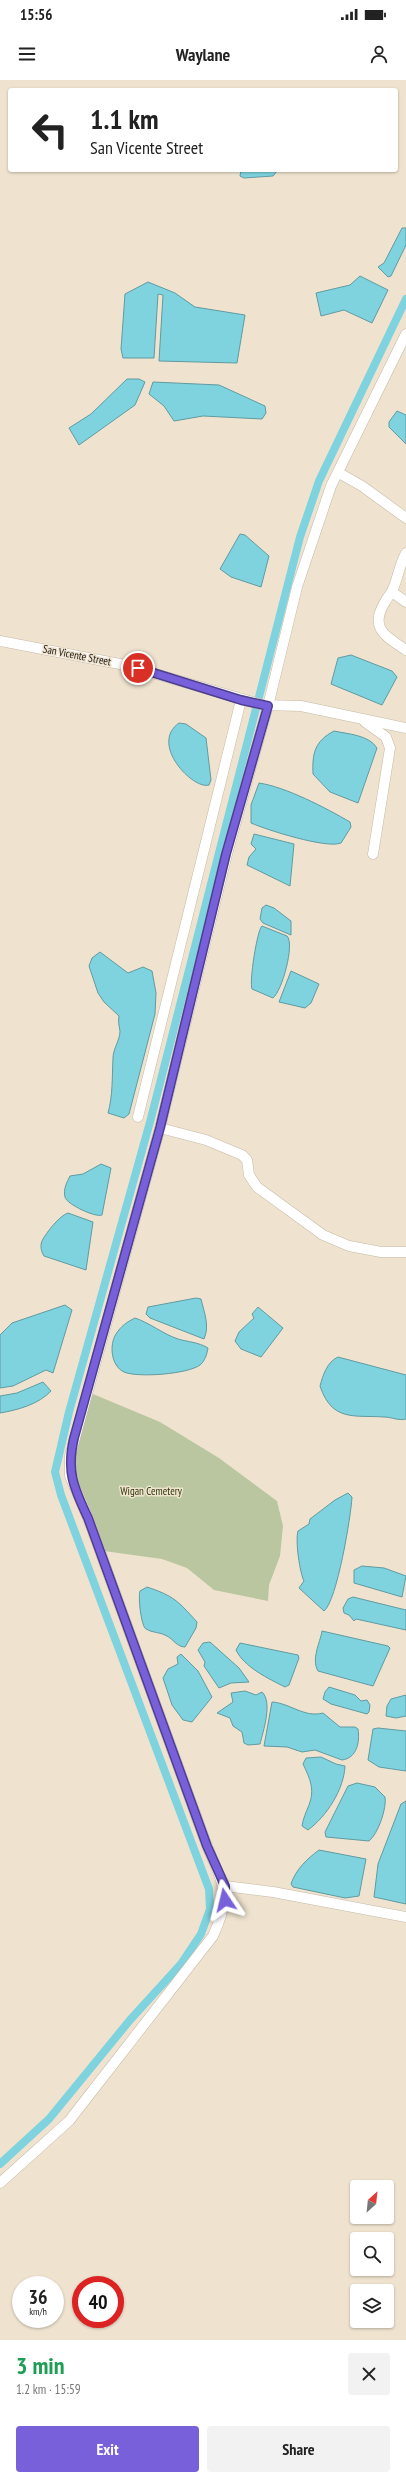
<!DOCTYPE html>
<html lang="en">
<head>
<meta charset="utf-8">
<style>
  :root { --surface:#fff; --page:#f2f2f2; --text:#222; --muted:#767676; --accent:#7860db }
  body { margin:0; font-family:"PT Sans Narrow",sans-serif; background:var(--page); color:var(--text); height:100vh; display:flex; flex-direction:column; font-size:15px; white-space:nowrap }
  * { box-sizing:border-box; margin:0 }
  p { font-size:13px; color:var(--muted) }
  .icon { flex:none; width:22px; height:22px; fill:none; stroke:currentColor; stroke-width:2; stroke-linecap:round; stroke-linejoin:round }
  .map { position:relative; height:2260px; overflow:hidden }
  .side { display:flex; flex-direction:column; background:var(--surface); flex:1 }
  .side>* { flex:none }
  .banner { position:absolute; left:8px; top:8px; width:390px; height:84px; border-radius:4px; box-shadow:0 1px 3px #0004; background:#fff; color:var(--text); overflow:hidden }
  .needle { width:26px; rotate:27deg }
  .buttons { position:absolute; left:350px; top:2100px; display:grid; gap:8px }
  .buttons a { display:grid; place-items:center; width:44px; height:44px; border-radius:4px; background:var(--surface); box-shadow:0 1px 3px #0004; font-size:20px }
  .speed { position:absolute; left:12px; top:2196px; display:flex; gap:8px; font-size:20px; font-weight:700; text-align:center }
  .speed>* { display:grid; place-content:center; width:52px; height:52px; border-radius:50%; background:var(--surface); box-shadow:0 1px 3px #0004; line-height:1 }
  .speed small { font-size:10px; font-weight:400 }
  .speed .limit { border:6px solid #d22; background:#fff; color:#111 }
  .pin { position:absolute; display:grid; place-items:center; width:34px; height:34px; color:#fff; margin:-17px; border:2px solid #fff; border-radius:50%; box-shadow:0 1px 4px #0007 }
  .me { position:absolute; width:44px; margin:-22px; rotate:350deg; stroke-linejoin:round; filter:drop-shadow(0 0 3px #0008) }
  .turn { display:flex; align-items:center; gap:14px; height:84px; padding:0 16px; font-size:18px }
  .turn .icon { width:52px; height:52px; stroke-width:2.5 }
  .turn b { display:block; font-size:28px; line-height:34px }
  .round { display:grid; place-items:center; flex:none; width:42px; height:42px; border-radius:4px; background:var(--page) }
  .headline { display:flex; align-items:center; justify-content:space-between; height:68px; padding:0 16px }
  h1 { font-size:24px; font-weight:700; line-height:30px; color:#1e9e55 }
  .button { display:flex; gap:8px; margin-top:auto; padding:8px 16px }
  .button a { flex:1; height:46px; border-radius:4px; background:var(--accent); color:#fff; font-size:16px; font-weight:700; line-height:46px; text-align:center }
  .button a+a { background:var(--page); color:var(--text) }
  .status { display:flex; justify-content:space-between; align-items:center; height:28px; padding:0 20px; background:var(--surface); direction:ltr }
  .status svg { height:11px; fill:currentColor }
  header { display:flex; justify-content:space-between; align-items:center; height:52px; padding:0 16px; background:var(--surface); font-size:18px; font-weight:700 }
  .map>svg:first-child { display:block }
  .green { fill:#b9c69f }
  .water { fill:#7ed3df; stroke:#609ba1 }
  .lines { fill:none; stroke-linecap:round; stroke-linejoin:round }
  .canal { stroke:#7ed3df; stroke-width:8 }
  .minor-casing { stroke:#c5b9a6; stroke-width:11 }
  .minor { stroke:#fff; stroke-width:10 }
  .route-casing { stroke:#4e3e8e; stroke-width:10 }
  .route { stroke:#7860db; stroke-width:7 }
  .labels { text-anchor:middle; stroke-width:3; stroke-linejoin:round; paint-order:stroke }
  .street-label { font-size:11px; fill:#1b1710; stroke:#efe3cf }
  .park-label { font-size:11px; fill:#2c3809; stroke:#efe3cf }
</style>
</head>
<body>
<div class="status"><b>15:56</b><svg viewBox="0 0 49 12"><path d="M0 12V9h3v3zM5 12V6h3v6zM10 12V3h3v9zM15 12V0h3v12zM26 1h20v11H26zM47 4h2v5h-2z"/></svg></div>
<header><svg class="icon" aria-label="menu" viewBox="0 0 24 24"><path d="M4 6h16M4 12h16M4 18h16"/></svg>Waylane<svg class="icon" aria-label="person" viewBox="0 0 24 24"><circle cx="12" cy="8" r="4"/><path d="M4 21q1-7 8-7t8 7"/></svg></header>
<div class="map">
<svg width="406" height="2260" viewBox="0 0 406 2260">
  <rect width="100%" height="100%" fill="#efe3cf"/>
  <path class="green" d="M 93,1314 L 160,1342 L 219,1378 L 277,1421 L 283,1446 L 280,1476 L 269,1505 L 268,1521 L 214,1510 L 187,1488 L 162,1479 L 104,1471 C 97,1451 73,1398 74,1380 C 76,1357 86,1335 93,1314 Z"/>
  <g class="water">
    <polygon points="241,90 278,90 273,96 244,98 240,96"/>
    <polygon points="402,148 406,148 406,165 391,196 388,197 378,187 384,183"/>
    <polygon points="360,196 388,210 372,243 344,230 321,236 316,213 350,205"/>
    <polygon points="148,202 175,213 195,227 245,235 237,283 159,281 163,215 158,214 154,278 123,278 121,269 125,214"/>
    <polygon points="127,299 139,299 145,302 135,325 79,365 69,348 91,334"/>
    <polygon points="153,302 219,305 265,326 266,333 262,339 203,336 174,341 164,326 149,314"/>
    <polygon points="397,331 406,335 406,364 389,347 389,342"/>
    <polygon points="240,454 245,455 269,476 261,507 231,497 220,489"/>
    <polygon points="351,575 392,591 397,597 382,625 331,604 338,578"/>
    <path d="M 179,643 L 186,644 L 206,658 L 211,700 L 209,705 C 193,710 149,664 179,643 Z"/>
    <path d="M 334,651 C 348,654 369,655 377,668 L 358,723 L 330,712 L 313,694 C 312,673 315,661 334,651 Z"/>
    <path d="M 259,703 C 286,707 326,728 350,742 L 351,747 L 341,763 C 327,769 267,750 251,743 L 251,725 Z"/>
    <polygon points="254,754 294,764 290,806 247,785 249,777 256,769 251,764"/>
    <polygon points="266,825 274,828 291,841 291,855 263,843 260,839 262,828"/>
    <path d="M 262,846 L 287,856 C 295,864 282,911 273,918 L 252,909 C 249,903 257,850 262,846 Z"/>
    <path d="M 100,872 L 128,893 L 143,887 L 152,891 L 156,913 L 155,934 L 129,1034 L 124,1038 L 108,1033 C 113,1015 112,997 113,978 C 113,969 120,960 120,951 C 119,945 118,942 119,936 L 104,922 L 98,913 L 89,886 L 92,878 Z"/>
    <polygon points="291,891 319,904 311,923 305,928 279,922"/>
    <path d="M 101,1084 L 111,1088 L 102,1135 C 96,1138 66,1124 65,1117 C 63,1109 67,1102 70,1096 L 83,1094 Z"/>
    <path d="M 68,1133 L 93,1142 L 86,1190 L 44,1176 C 41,1171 40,1166 42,1161 C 46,1153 59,1136 68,1133 Z"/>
    <path d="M 196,1218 L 201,1219 C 204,1232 210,1246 204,1259 L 150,1238 L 146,1234 L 148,1227 Z"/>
    <polygon points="65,1225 72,1230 53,1293 46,1290 13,1306 0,1308 0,1255 12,1243"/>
    <polygon points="258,1227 283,1248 261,1277 241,1269 235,1261 239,1252 254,1238 252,1234"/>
    <path d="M 135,1238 C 150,1243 163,1254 178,1259 C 188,1262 198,1262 208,1268 C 207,1274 205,1281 200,1285 C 188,1294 138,1298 124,1292 C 111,1286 109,1265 116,1254 C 121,1246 127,1242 135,1238 Z"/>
    <path d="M 338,1277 L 406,1295 L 406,1339 C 398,1341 392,1337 384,1337 C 354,1335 332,1342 320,1306 C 323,1295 327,1282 338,1277 Z"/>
    <path d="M 43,1302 L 51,1311 C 39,1324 18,1330 0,1333 L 0,1316 L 17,1313 Z"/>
    <path d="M 348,1413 L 352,1417 C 351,1436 337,1521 324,1531 L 299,1508 L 304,1501 C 300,1493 295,1461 298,1451 L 309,1444 L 310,1439 L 335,1420 Z"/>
    <polygon points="362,1486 384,1488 406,1496 402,1517 354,1503 354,1490"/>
    <path d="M 147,1507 C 174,1516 178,1521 197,1542 L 196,1548 L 185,1567 C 177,1567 173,1559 167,1556 C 161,1552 152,1553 146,1549 C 141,1546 138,1517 140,1511 Z"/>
    <polygon points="353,1517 406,1530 406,1550 356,1539 354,1541 349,1535 344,1533 343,1528 348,1519"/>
    <path d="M 322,1551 L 388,1566 L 390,1568 L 373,1606 L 318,1591 C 311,1579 320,1563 322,1551 Z"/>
    <polygon points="210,1562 239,1588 249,1602 231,1603 219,1608 204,1586 205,1582 198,1570 203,1563"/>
    <path d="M 240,1563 L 298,1575 L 299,1578 L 289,1605 L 285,1607 C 269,1599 244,1587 236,1570 Z"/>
    <polygon points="181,1574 198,1591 212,1617 192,1642 183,1640 172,1625 163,1598 168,1589 178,1584 177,1577"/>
    <polygon points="329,1607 355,1615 361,1621 367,1620 370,1625 369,1632 367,1634 331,1624 323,1619 325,1612"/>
    <path d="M 245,1611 L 256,1615 L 262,1612 C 273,1622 263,1652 260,1664 L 248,1665 L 244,1663 L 242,1652 L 233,1646 L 230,1638 L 217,1633 L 233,1622 L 231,1613 Z"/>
    <polygon points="406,1615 406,1636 396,1638 386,1636 387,1626 391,1619"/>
    <path d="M 272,1622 C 290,1623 304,1638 323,1633 L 340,1647 L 355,1647 L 358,1649 C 360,1662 357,1678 342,1680 L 315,1670 L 302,1672 L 287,1667 L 264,1666 Z"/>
    <polygon points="378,1648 406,1651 406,1691 379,1687 368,1680 373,1649"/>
    <path d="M 321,1677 L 336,1684 L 345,1686 C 344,1709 327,1736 308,1750 L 302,1746 C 303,1739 306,1732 309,1725 C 315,1709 310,1699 303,1684 L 306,1678 Z"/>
    <path d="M 357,1703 L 375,1707 L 385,1717 C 387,1728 378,1754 369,1761 L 326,1757 L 325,1752 L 348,1706 Z"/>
    <polygon points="406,1721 406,1824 374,1817 378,1784 401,1724"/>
    <path d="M 319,1770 L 366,1779 L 359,1816 L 345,1818 L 293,1807 L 291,1804 C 296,1789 307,1779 319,1770 Z"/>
  </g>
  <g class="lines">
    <polyline class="canal" points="0,2084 49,2039 130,1940 181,1884 201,1854 210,1829 209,1809 61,1415 55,1392 69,1332 150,1042 300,457 319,401 406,219"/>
    <g class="minor-casing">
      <g id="minor">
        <polyline points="339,393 362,406 406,438"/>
        <path d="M 406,473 C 399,485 398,499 392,511 C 390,515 387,518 385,522 C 369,548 385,556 406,570"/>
        <polyline points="392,512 406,522"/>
        <polyline points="0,561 125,585 263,625 301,626 406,648"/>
        <polyline points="365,642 386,657 390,668 373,774"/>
        <polyline points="138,1037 241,620"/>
        <polyline points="160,1048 206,1060 242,1075 247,1080 249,1095 257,1107 323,1155 349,1166 381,1172 406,1172"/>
        <polyline points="225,1806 273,1812 406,1837"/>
        <path d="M 0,2103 L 69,2041 L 213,1856 C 232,1815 224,1806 207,1766 L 88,1438 L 70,1396 L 70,1376 L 160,1048 L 227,774 L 268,626 L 297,507 L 331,406 L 406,254"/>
      </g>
    </g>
    <use href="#minor" class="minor"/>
  </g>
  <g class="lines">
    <g class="route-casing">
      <path id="route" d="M 138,588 L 241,620 L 268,626 L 226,774 L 160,1048 L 74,1358 C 66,1392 74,1408 88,1438 L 207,1766 L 225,1806 L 225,1820"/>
    </g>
    <use href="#route" class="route"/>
  </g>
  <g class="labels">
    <g class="street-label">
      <text transform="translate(77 575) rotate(11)" y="4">San Vicente Street</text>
    </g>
    <g class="park-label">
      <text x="151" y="1415">Wigan Cemetery</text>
    </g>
  </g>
</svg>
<div class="buttons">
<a><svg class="needle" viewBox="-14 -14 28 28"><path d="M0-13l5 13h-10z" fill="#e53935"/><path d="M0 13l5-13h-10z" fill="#767676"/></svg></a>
<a><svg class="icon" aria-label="search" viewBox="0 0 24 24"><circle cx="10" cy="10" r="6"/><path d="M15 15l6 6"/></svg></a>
<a><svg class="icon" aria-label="layers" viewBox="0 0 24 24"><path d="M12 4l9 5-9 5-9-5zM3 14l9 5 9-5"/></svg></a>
</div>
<div class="speed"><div>36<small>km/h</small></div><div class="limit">40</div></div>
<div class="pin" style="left:138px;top:588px;background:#d93025"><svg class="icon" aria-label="arrive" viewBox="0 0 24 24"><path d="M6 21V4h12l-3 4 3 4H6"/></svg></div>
<svg class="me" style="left:225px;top:1820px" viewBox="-20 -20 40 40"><path d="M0-17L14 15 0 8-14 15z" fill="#7860db" stroke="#fff" stroke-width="4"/></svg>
<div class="banner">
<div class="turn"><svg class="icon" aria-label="left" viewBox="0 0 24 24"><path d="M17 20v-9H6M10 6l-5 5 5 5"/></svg><div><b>1.1 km</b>San Vicente Street</div></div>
</div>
</div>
<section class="side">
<div class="headline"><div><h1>3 min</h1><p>1.2 km · 15:59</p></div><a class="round"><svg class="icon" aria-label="close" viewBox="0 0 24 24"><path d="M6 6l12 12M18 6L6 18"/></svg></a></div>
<div class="button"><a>Exit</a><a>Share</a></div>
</section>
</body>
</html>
